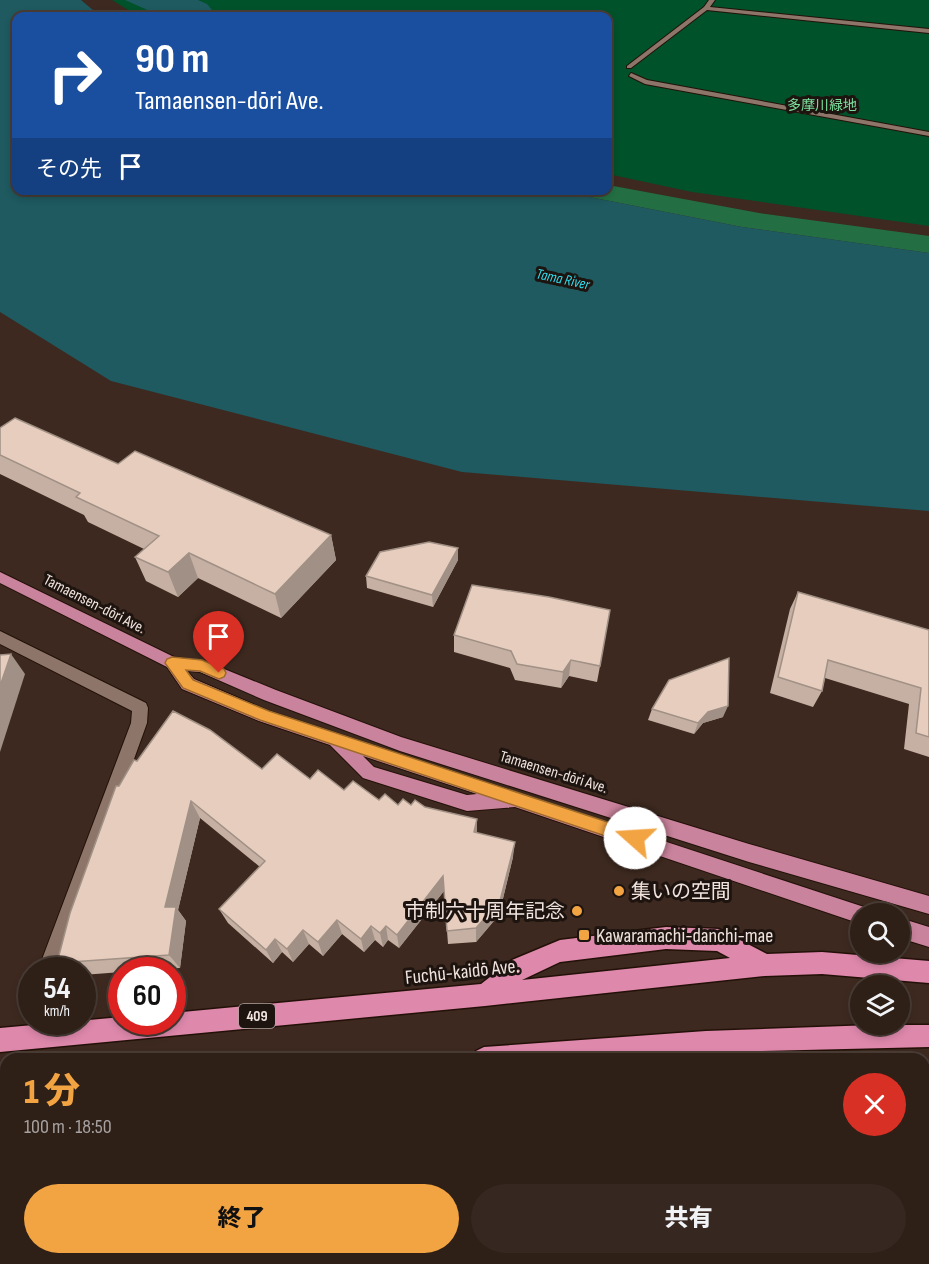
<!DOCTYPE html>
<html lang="ja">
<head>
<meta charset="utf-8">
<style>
  :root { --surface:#2e1f17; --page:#362720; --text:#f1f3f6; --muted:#a7a2a1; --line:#493d36; --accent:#f3a442 }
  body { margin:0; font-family:"Sofia Sans Condensed","Noto Sans JP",sans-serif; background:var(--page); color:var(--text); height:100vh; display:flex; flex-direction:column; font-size:22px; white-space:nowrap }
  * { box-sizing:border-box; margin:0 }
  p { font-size:20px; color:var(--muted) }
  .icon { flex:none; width:33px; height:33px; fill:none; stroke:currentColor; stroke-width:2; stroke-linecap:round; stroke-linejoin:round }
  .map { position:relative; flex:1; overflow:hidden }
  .details { position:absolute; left:0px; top:1053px; width:930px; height:212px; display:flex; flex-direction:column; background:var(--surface); border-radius:18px 18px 0 0; box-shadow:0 3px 9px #0003,0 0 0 2px var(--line) }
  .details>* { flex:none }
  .guide { position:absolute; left:12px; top:12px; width:600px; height:183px; border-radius:12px; box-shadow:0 3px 9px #0003,0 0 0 2px var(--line); background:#1a4fa0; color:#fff; overflow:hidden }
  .buttons { position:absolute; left:850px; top:903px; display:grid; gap:12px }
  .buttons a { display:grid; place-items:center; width:60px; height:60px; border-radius:50%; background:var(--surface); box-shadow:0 3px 9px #0003,0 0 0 2px var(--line); font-size:30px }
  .speed { position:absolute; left:18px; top:957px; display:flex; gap:12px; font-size:30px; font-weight:700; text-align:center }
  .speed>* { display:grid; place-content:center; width:78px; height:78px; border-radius:50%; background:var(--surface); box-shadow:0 3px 9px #0003,0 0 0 2px var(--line); line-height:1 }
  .speed small { font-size:15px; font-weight:400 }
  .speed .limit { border:9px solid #d22; background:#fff; color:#111 }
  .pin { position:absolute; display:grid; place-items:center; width:51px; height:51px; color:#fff; margin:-62px -26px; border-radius:50% 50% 50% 0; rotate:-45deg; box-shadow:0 0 6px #0007 }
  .pin .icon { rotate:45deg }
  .me { position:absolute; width:66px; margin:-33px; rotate:289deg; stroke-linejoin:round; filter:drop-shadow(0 0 4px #0008) }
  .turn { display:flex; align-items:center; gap:21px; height:126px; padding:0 24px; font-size:27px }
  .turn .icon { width:78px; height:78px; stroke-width:2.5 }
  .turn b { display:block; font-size:42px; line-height:51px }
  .then { display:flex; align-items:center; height:57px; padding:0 24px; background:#0003; gap:12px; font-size:22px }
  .round { display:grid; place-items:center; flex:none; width:63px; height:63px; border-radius:32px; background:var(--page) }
  .headline { display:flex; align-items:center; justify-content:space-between; height:102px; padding:0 24px }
  h1 { font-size:36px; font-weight:800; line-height:45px; color:var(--accent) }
  .cta { display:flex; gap:12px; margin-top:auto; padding:12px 24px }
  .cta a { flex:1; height:69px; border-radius:36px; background:var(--accent); color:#111; font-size:24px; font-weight:800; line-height:69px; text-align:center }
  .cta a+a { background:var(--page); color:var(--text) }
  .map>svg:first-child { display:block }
  .green { fill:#00522a }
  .forest { fill:#236f43 }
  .water { fill:#1e5a60 }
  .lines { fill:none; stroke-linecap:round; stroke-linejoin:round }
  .service-casing { stroke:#231108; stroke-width:2 }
  .primary-casing { stroke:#231108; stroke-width:2 }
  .trunk-casing { stroke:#231108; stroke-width:3 }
  .service { fill:#8d756a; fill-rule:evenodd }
  .primary { fill:#ca839c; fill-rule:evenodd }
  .trunk { fill:#de88ac; fill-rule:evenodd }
  .wall { fill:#c6b0a3 }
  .shaded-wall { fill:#a19085 }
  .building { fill:#e6cdbe; stroke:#a19085; stroke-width:1.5 }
  .route { fill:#f3a442; stroke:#9e6b2b; stroke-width:1.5 }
  .poi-dot { fill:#f3a442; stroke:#1d1410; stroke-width:2 }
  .labels { text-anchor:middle; stroke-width:6; stroke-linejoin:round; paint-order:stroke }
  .far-park-label { font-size:14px; fill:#7ce09f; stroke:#1d1410 }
  .far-water-label { font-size:15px; font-style:italic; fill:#31ddee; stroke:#1d1410 }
  .shield { fill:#1d1410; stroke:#b1a5a0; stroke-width:1.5 }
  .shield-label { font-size:15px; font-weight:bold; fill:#f1e3dd }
  .street-label { font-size:16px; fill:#f1e3dd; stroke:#1d1410 }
  .near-poi-label { font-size:20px; fill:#f1e3dd; stroke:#1d1410; text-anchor:start }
  .near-street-label { font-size:20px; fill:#f1e3dd; stroke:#1d1410 }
</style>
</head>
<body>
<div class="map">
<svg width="929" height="1264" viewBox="0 0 929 1264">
  <rect width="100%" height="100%" fill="#3d291f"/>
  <polygon class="green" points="112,0 929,0 929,226 692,192 608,174 608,16 138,16"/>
  <g class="forest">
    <polygon points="608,185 759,213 929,236 929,253 742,227 559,191 608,190"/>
    <polygon points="6,1172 6,1258 288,1259 246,1264 0,1264 0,1173"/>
  </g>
  <g class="water">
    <polygon points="0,0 81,0 100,16 16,16 16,190 559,191 742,227 929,253 929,511 462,472 111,381 0,312"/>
    <polygon points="125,0 198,0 207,4 217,16 161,16"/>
  </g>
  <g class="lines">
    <g class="service-casing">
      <g id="service">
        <polygon points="709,0 715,0 710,7 929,29 929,33 707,10 631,68 627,68 627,66 704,7"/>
        <polygon points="631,73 647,80 929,132 929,136 645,84 629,76"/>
        <polygon points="0,631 146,703 148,708 147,723 58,970 38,970 131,723 132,711 0,644"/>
      </g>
    </g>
    <g class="primary-casing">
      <g id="primary">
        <path d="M 0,572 L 174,657 L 207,662 L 276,690 L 401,737 L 749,844 L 929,896 L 929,914 L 749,862 L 400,751 L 264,700 L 200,672 L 187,671 L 194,679 L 269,711 L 861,906 L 868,908 L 870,914 L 861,914 L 861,924 L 515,807 L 467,811 L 363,778 L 330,745 L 259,721 L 182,689 L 167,667 L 0,583 ZM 363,756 L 477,794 L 467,795 L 374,767 Z"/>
        <polygon points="900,918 929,927 929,947 900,938"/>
      </g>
    </g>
    <g class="trunk-casing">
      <g id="trunk">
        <path d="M 666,927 L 719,929 L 767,954 L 822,952 L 929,961 L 929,983 L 822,974 L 765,976 L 485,1006 L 0,1052 L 0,1028 L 122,1017 L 122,1022 L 172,1022 L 172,1013 L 481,984 L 512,960 L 560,940 ZM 666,949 L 717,951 L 730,958 L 522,980 L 560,962 Z"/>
        <polygon points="873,1025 929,1025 929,1047 762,1051 628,1059 472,1059 476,1051 484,1047 706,1031"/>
        <rect x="0" y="1089" width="6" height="24"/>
      </g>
    </g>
    <use href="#service" class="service"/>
    <use href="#primary" class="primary"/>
    <use href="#trunk" class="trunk"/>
  </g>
  <g class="wall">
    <polygon points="0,428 118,464 331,535 336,560 281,618 198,578 178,597 146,581 135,557 144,549 88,522 84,515 0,474"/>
    <polygon points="458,548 458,560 433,607 367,588 366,576"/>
    <polygon points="798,592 929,630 929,757 904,749 909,704 825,678 822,691 813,707 770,693 790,609"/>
    <polygon points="454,635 600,666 597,682 569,676 561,688 515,680 510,668 454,652"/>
    <polygon points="652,709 723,717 703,723 694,734 648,720"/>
    <polygon points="262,769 310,779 379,800 398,805 411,805 425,807 477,819 477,833 513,857 499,915 476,942 448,944 444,891 399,948 388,940 383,947 375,940 364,952 342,934 323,956 309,944 293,962 282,952 273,963 228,923 219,909 260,867 200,818 178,910 186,921 180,968 144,970 122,970 122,972 82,975 82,970 66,970 57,963 116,786"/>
    <polygon points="924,1217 927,1217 929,1264 886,1264 888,1258 924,1258"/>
    <polygon points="768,1258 803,1258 810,1264 766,1264"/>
  </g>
  <g class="shaded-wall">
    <polygon points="331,535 336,560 281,618 275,594"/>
    <polygon points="458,548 458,560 433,607 432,595"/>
    <polygon points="189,553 198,578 178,597 168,572"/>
    <polygon points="11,654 25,674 0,752 0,686"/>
    <polygon points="571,660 569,676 561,688 563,672"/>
    <polygon points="728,706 723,717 703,723 694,734 698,723 708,712"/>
    <polygon points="191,801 200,818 178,910 186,921 180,968 169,955 165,907"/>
    <polygon points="477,819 477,835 474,832"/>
    <polygon points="515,842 513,857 499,915 476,942 476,928"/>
    <polygon points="443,876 444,891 399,948 397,935"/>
    <polygon points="337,920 342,934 323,956 318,942"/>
    <polygon points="371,926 375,940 364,952 361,939"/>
    <polygon points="386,926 388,940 383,947 380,933"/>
    <polygon points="303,930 309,944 293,962 287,949"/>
    <polygon points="275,939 282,952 273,963 266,950"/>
  </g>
  <g class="building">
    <polygon points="15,418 118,464 135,451 331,535 275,594 189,553 168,572 135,557 159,536 76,497 80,493 0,455 0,428"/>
    <polygon points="429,542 458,548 432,595 366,576 380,552"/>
    <polygon points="472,585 549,597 610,610 600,666 571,660 563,672 517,664 511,651 454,635"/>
    <polygon points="798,592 929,630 929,737 916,733 921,688 828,660 822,691 778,677"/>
    <polygon points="11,654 0,686 0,655"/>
    <polygon points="729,658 728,706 708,712 698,723 652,709 669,680"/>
    <polygon points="173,711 210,730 262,769 277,754 310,779 318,770 344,790 353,781 379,800 385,794 398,805 403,799 411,805 415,800 425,807 477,819 474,832 515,842 500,901 476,928 447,931 443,876 397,935 386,926 380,933 371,926 361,939 337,920 318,942 303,930 287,949 275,939 266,950 219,909 265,861 191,801 165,907 176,907 169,955 57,963 70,913 116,786 119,786 134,760 137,761"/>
    <polygon points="927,1217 929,1218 929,1264 911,1264 913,1258 924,1258 924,1227"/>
    <polygon points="786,1258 803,1258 810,1264 783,1264"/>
  </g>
  <polygon class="route" points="172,657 202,660 224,669 226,673 224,677 219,679 200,671 186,670 193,680 269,711 635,831 640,833 643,838 640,844 635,846 260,720 183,688 165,663 167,659"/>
  <g class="poi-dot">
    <circle cx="619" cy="891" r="6"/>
    <circle cx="577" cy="911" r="6"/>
    <rect x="578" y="929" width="12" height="12" rx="3"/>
  </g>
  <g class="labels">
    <g class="far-park-label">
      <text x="822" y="110">多摩川緑地</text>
    </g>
    <g class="far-water-label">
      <text transform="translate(563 279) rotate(12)" y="5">Tama River</text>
    </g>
    <rect class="shield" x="239" y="1004" width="36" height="24" rx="4.5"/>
    <g class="shield-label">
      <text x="257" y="1021">409</text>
    </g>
    <g class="street-label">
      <text transform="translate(95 603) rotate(27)" y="6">Tamaensen-dōri Ave.</text>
      <text transform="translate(554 771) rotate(17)" y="6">Tamaensen-dōri Ave.</text>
    </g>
    <g class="near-poi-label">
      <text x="631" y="898">集いの空間</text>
      <text x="565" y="918" text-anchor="end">市制六十周年記念</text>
      <text x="596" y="942">Kawaramachi-danchi-mae</text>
    </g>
    <g class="near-street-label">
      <text transform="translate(462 971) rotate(-6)" y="7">Fuchū-kaidō Ave.</text>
    </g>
  </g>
</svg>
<div class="buttons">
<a><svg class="icon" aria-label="search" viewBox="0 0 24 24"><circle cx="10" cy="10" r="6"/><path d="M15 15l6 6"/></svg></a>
<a><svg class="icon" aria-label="layers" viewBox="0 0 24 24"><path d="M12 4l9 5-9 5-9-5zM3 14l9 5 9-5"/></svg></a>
</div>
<div class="speed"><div>54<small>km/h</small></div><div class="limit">60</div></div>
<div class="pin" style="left:219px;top:673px;background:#d93025"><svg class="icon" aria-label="arrive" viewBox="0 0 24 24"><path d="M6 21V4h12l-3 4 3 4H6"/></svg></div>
<svg class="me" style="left:635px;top:838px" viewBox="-20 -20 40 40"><circle r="19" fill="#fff"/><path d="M0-13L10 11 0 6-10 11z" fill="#f3a442"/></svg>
<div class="guide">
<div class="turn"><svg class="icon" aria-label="right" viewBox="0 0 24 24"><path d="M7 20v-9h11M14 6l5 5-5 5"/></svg><div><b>90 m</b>Tamaensen-dōri Ave.</div></div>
<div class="then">その先<svg class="icon" aria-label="arrive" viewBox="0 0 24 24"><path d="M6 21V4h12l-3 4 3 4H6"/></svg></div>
</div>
<section class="details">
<div class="headline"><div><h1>1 分</h1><p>100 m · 18:50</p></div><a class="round" style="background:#d93025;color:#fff"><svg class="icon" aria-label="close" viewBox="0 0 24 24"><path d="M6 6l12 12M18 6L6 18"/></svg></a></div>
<div class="cta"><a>終了</a><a>共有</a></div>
</section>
</div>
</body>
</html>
